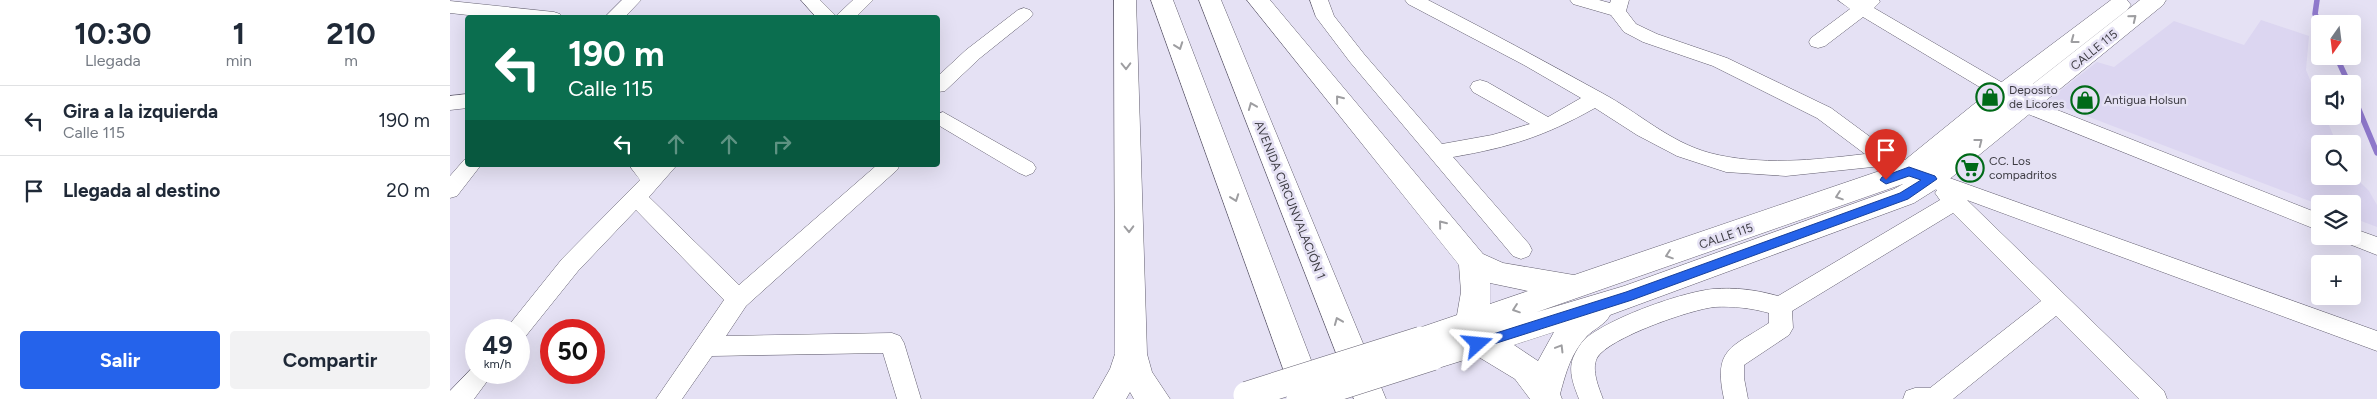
<!DOCTYPE html>
<html lang="es">
<head>
<meta charset="utf-8">
<style>
  :root { --surface:#fff; --page:#f2f2f3; --text:#1f2937; --muted:#747a83; --line:#e0e1e3; --accent:#2563eb }
  body { margin:0; font-family:Figtree,sans-serif; background:var(--page); color:var(--text); height:100vh; display:flex; flex-direction:column; font-size:19px; white-space:nowrap }
  * { box-sizing:border-box; margin:0 }
  p { font-size:16px; color:var(--muted) }
  .icon { flex:none; width:28px; height:28px; fill:none; stroke:currentColor; stroke-width:2; stroke-linecap:round; stroke-linejoin:round }
  .map { position:relative; flex:1; overflow:hidden }
  .details { display:flex; flex-direction:column; background:var(--surface); width:450px }
  .details>* { flex:none }
  .top-card { position:absolute; left:15px; top:15px; width:475px; height:152px; border-radius:5px; box-shadow:0 5px 20px #0002; background:#0b6e4f; color:#fff; overflow:hidden }
  .needle { width:32px; rotate:194deg }
  .controls { position:absolute; left:1861px; top:15px; display:grid; gap:10px }
  .controls a { display:grid; place-items:center; width:50px; height:50px; border-radius:5px; background:var(--surface); box-shadow:0 5px 20px #0002; font-size:25px }
  .speed { position:absolute; left:15px; top:319px; display:flex; gap:10px; font-size:25px; font-weight:700; text-align:center }
  .speed>* { display:grid; place-content:center; width:65px; height:65px; border-radius:50%; background:var(--surface); box-shadow:0 5px 20px #0002; line-height:1 }
  .speed small { font-size:12px; font-weight:400 }
  .speed .limit { border:8px solid #d22; background:#fff; color:#111 }
  .pin { position:absolute; display:grid; place-items:center; width:42px; height:42px; color:#fff; margin:-51px -21px; border-radius:50% 50% 50% 0; rotate:-45deg; box-shadow:0 0 5px #0007 }
  .pin .icon { rotate:45deg }
  .me { position:absolute; width:55px; margin:-28px; rotate:72deg; stroke-linejoin:round; filter:drop-shadow(0 0 4px #0008) }
  .turn { display:flex; align-items:center; gap:18px; height:105px; padding:0 20px; font-size:22px }
  .turn .icon { width:65px; height:65px; stroke-width:2.5 }
  .turn b { display:block; font-size:35px; line-height:42px }
  .lanes { display:flex; align-items:center; height:48px; padding:0 20px; background:#0003; justify-content:center; gap:25px; direction:ltr }
  .lanes .off { opacity:.35 }
  .eta { display:flex; justify-content:space-evenly; align-items:center; height:85px; text-align:center }
  .eta b { font-size:30px; font-weight:700; line-height:35px }
  .primary-button { display:flex; gap:10px; margin-top:auto; padding:10px 20px }
  .primary-button a { flex:1; height:58px; border-radius:5px; background:var(--accent); color:#fff; font-size:20px; font-weight:700; line-height:58px; text-align:center }
  .primary-button a+a { background:var(--page); color:var(--text) }
  ul { padding:0; list-style:none }
  li { display:flex; align-items:center; gap:15px; height:70px; padding:0 20px; border-top:1px solid var(--line) }
  li div { flex:1 }
  li b { display:block; font-size:19px }
  li em { font-style:normal }
  main { display:flex; flex:1; min-height:0 }
  .map>svg:first-child { display:block }
  .built { fill:#dcd6f1 }
  .lines { fill:none; stroke-linecap:round; stroke-linejoin:round }
  .stream { stroke:#8f79cc; stroke-width:5.5 }
  .minor-casing { stroke:#625e6f; stroke-width:1 }
  .major-casing { stroke:#625e6f; stroke-width:1 }
  .minor { fill:#fff; fill-rule:evenodd }
  .major { fill:#fff; fill-rule:evenodd }
  .major-bridge-casing { stroke:#625e6f; stroke-width:28; stroke-linecap:butt }
  .major-bridge { stroke:#fff; stroke-width:27 }
  .oneway { stroke:#9e9ea1 }
  .route { fill:#2563eb; stroke:#184099 }
  .labels { text-anchor:middle; stroke-width:5; stroke-linejoin:round; paint-order:stroke }
  .street-label { font-size:12px; fill:#3d3c43; stroke:#e5e1f4 }
  .poi-label { font-size:12px; fill:#3d3c43; stroke:#e5e1f4; text-anchor:start }
</style>
</head>
<body>
<main>
<section class="details">
<div class="eta">
<div><b>10:30</b><p>Llegada</p></div>
<div><b>1</b><p>min</p></div>
<div><b>210</b><p>m</p></div>
</div>
<ul>
<li><svg class="icon" aria-label="left" viewBox="0 0 24 24"><path d="M17 20v-9H6M10 6l-5 5 5 5"/></svg><div><b>Gira a la izquierda</b><p>Calle 115</p></div><em>190 m</em></li>
<li><svg class="icon" aria-label="arrive" viewBox="0 0 24 24"><path d="M6 21V4h12l-3 4 3 4H6"/></svg><div><b>Llegada al destino</b></div><em>20 m</em></li>
</ul>
<div class="primary-button"><a>Salir</a><a>Compartir</a></div>
</section>
<div class="map">
<svg width="1927" height="399" viewBox="0 0 1927 399">
  <rect width="100%" height="100%" fill="#e5e1f4"/>
  <polygon class="built" points="1811,20 1859,36 1856,70 1870,104 1870,116 1875,116 1887,144 1870,144 1870,176 1903,175 1919,191 1927,205 1927,227 1903,218 1902,204 1870,205 1597,101 1647,62 1664,67 1724,21 1794,45"/>
  <g class="lines">
    <g class="stream">
      <polyline points="1867,0 1865,14 1870,24"/>
      <polyline points="1886,56 1899,84"/>
      <polyline points="1902,93 1927,153"/>
    </g>
    <g class="minor-casing">
      <g id="minor">
        <polygon points="172,0 191,0 174,18 154,18"/>
        <polygon points="351,0 370,0 386,16 403,0 423,0 405,18 367,18"/>
        <path d="M 860,0 L 878,0 L 884,16 L 914,54 L 992,144 L 1042,135 L 1080,124 L 1023,92 L 1020,87 L 1023,82 L 1030,80 L 1037,82 L 1098,117 L 1131,98 L 1074,65 L 958,4 L 955,0 L 978,0 C 1037,30 1094,61 1152,93 C 1188,112 1219,142 1260,153 C 1310,166 1364,160 1415,154 L 1367,118 L 1263,66 L 1193,42 L 1174,32 L 1161,15 L 1123,4 L 1120,0 L 1149,0 L 1160,3 L 1161,0 L 1179,0 L 1176,11 L 1186,24 L 1207,34 L 1277,58 L 1381,108 L 1442,153 L 1466,166 L 1927,331 L 1927,351 L 1517,200 L 1714,391 L 1717,399 L 1689,399 L 1606,316 L 1503,399 L 1453,399 L 1456,391 L 1465,388 L 1480,388 L 1591,301 L 1503,213 L 1342,311 L 1343,328 L 1339,335 L 1294,365 L 1294,378 L 1298,399 L 1274,399 C 1263,348 1281,348 1319,323 L 1319,313 C 1301,308 1283,306 1265,307 C 1242,309 1158,338 1147,358 C 1141,370 1149,388 1153,399 L 1129,399 C 1124,386 1118,372 1123,358 C 1126,351 1130,344 1135,339 C 1159,318 1232,292 1263,289 C 1285,287 1307,290 1328,296 L 1490,200 L 1485,193 L 1487,190 L 1452,176 L 1432,166 L 1336,176 L 1276,172 L 1227,156 L 1187,135 L 1145,108 C 1095,136 1061,147 1003,157 L 1079,244 L 1082,250 L 1079,256 L 1071,259 L 1063,256 L 900,62 L 866,17 Z"/>
        <polygon points="1388,0 1429,0 1430,2 1424,8 1582,100 1870,214 1870,231 1568,110 1413,17 1375,46 1368,48 1361,46 1359,42 1361,38 1400,9"/>
        <polygon points="0,1 104,12 110,14 113,18 45,18 0,13"/>
        <polygon points="574,8 580,10 583,14 580,18 530,58 495,91 488,92 488,76 516,50 568,10"/>
        <polygon points="18,94 18,108 0,110 0,96"/>
        <polygon points="493,112 583,163 586,168 583,173 576,176 569,173 488,125 488,114"/>
        <polygon points="18,158 18,165 31,165 7,196 0,198 0,176 14,160"/>
        <polygon points="179,165 201,165 202,167 204,165 227,165 199,197 289,285 427,165 450,165 447,170 296,306 276,336 442,333 450,336 454,343 471,399 447,399 433,353 262,356 232,399 206,399 274,300 186,210 128,271 75,337 69,339 69,330 55,330 112,259 190,180"/>
        <polygon points="1902,228 1927,237 1927,255 1894,242 1891,236 1902,236"/>
        <polygon points="26,364 26,372 44,372 24,399 0,399 0,391"/>
      </g>
    </g>
    <g class="major-casing">
      <g id="major">
        <polygon points="664,0 686,0 697,354 702,372 720,399 684,399 680,392 676,399 643,399 660,369 665,354"/>
        <polygon points="701,0 723,0 876,399 844,399"/>
        <polygon points="749,0 771,0 936,399 904,399"/>
        <path d="M 797,0 L 820,0 L 1033,254 L 1053,263 L 1124,275 L 1450,164 L 1545,87 L 1661,0 L 1677,0 L 1681,5 L 1677,10 L 1542,116 L 1690,0 L 1716,0 L 1713,5 L 1491,186 L 1464,203 L 1160,315 C 1156,324 1144,329 1137,336 C 1121,353 1116,372 1110,394 L 1112,399 L 1080,399 L 1065,379 L 1027,356 L 982,370 L 971,366 L 966,357 L 969,352 L 960,349 L 956,340 L 960,331 L 1007,315 L 1011,292 L 1009,265 ZM 1453,184 L 1444,189 L 1174,286 L 1087,312 ZM 1040,283 L 1078,291 L 1040,304 ZM 1104,332 L 1088,361 L 1064,345 Z"/>
      </g>
    </g>
    <use href="#minor" class="minor"/>
    <use href="#major" class="major"/>
    <g class="major-bridge-casing">
      <g id="major-bridge">
        <polyline points="797,395 971,340"/>
        <polyline points="850,399 982,357"/>
      </g>
    </g>
    <use href="#major-bridge" class="major-bridge"/>
  </g>
  <defs><path id="oneway-chevron" d="M-2-3.5L2.5 0L-2 3.5" fill="none" stroke-width="1.6" stroke-linecap="round" stroke-linejoin="round" transform="scale(1.25)"/></defs>
  <g class="oneway">
    <use href="#oneway-chevron" transform="translate(1683 18) rotate(-39)"/>
    <use href="#oneway-chevron" transform="translate(1624 40) rotate(143)"/>
    <use href="#oneway-chevron" transform="translate(729 46) rotate(70)"/>
    <use href="#oneway-chevron" transform="translate(676 66) rotate(89)"/>
    <use href="#oneway-chevron" transform="translate(889 99) rotate(-129)"/>
    <use href="#oneway-chevron" transform="translate(802 106) rotate(-112)"/>
    <use href="#oneway-chevron" transform="translate(1529 142) rotate(-38)"/>
    <use href="#oneway-chevron" transform="translate(1389 196) rotate(161)"/>
    <use href="#oneway-chevron" transform="translate(785 198) rotate(70)"/>
    <use href="#oneway-chevron" transform="translate(992 224) rotate(-129)"/>
    <use href="#oneway-chevron" transform="translate(679 229) rotate(89)"/>
    <use href="#oneway-chevron" transform="translate(1219 255) rotate(161)"/>
    <use href="#oneway-chevron" transform="translate(1066 309) rotate(161)"/>
    <use href="#oneway-chevron" transform="translate(888 321) rotate(-112)"/>
    <use href="#oneway-chevron" transform="translate(1110 348) rotate(-59)"/>
  </g>
  <polygon class="route" points="1459,167 1485,176 1487,179 1458,199 1182,300 1028,349 1022,344 1024,340 1176,292 1450,193 1471,180 1459,176 1436,184 1430,180 1432,177"/>
  <defs>
    <g id="shop-ring" transform="scale(1.4375)"><circle r="9.5" fill="#e5e1f4" stroke="#006a18" stroke-width="1.5"/><path d="M-5-2.5h2.3a2.7 3.5 0 0 1 5.4 0H5L5.5 6h-11ZM-1.5-2.5h3a1.5 2.3 0 0 0-3 0Z" fill="#006a18"/></g>
    <g id="supermarket-ring" transform="scale(1.4375)"><circle r="9.5" fill="#e5e1f4" stroke="#006a18" stroke-width="1.5"/><path d="M-6-5.5h2.5l.6 2H6L4.5 2H-2.5L-4.4-4H-6ZM-1.5 3.2a1.3 1.3 0 1 0 .1 0ZM3 3.2a1.3 1.3 0 1 0 .1 0Z" fill="#006a18"/></g>
  </defs>
  <g fill-rule="evenodd">
    <use href="#shop-ring" x="1540" y="97"/>
    <use href="#shop-ring" x="1635" y="100"/>
    <use href="#supermarket-ring" x="1520" y="168"/>
  </g>
  <g class="labels">
    <g class="street-label">
      <text transform="translate(1644 50) rotate(-39)" y="4">CALLE 115</text>
      <text transform="translate(840 200) rotate(68)" y="4">AVENIDA CIRCUNVALACIÓN 1</text>
      <text transform="translate(1276 236) rotate(-19)" y="4">CALLE 115</text>
    </g>
    <g class="poi-label">
      <text x="1559" y="94">Deposito<tspan x="1559" dy="14">de Licores</tspan></text>
      <text x="1654" y="104">Antigua Holsun</text>
      <text x="1539" y="165">CC. Los<tspan x="1539" dy="14">compadritos</tspan></text>
    </g>
  </g>
</svg>
<div class="controls">
<a><svg class="needle" viewBox="-14 -14 28 28"><path d="M0-13l5 13h-10z" fill="#e53935"/><path d="M0 13l5-13h-10z" fill="#747a83"/></svg></a>
<a><svg class="icon" aria-label="sound" viewBox="0 0 24 24"><path d="M4 9h4l5-4v14l-5-4H4zM17 9q2 3 0 6"/></svg></a>
<a><svg class="icon" aria-label="search" viewBox="0 0 24 24"><circle cx="10" cy="10" r="6"/><path d="M15 15l6 6"/></svg></a>
<a><svg class="icon" aria-label="layers" viewBox="0 0 24 24"><path d="M12 4l9 5-9 5-9-5zM3 14l9 5 9-5"/></svg></a>
<a>+</a>
</div>
<div class="speed"><div>49<small>km/h</small></div><div class="limit">50</div></div>
<div class="pin" style="left:1436px;top:180px;background:#d93025"><svg class="icon" aria-label="arrive" viewBox="0 0 24 24"><path d="M6 21V4h12l-3 4 3 4H6"/></svg></div>
<svg class="me" style="left:1028px;top:344px" viewBox="-20 -20 40 40"><path d="M0-17L14 15 0 8-14 15z" fill="#2563eb" stroke="#fff" stroke-width="4"/></svg>
<div class="top-card">
<div class="turn"><svg class="icon" aria-label="left" viewBox="0 0 24 24"><path d="M17 20v-9H6M10 6l-5 5 5 5"/></svg><div><b>190 m</b>Calle 115</div></div>
<div class="lanes"><svg class="icon" aria-label="left" viewBox="0 0 24 24"><path d="M17 20v-9H6M10 6l-5 5 5 5"/></svg><svg class="icon off" aria-label="ahead" viewBox="0 0 24 24"><path d="M12 20V5M6 11l6-6 6 6"/></svg><svg class="icon off" aria-label="ahead" viewBox="0 0 24 24"><path d="M12 20V5M6 11l6-6 6 6"/></svg><svg class="icon off" aria-label="right" viewBox="0 0 24 24"><path d="M7 20v-9h11M14 6l5 5-5 5"/></svg></div>
</div>
</div>
</main>
</body>
</html>
